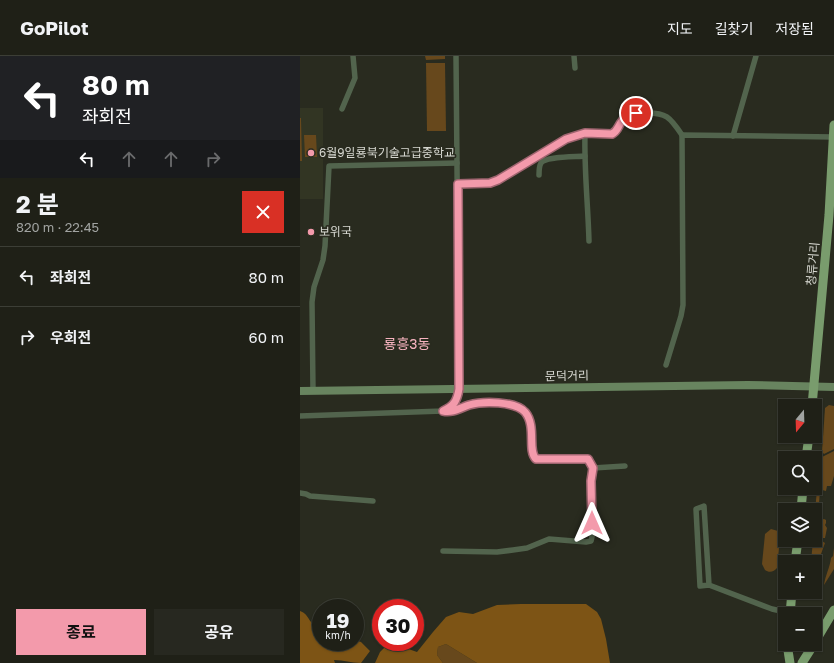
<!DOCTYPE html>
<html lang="ko">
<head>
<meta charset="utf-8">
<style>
  :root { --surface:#1f2017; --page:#272820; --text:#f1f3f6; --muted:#a1a3a1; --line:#3c3e36; --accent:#f39aab }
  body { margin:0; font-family:"Golos Text","Noto Sans KR",sans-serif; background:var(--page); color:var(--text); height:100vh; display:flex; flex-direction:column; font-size:15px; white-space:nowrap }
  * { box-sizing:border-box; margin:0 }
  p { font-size:13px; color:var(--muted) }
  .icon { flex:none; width:22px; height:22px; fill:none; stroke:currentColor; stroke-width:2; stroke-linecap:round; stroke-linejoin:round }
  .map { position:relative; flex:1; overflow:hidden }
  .drawer { display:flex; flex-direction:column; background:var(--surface); width:300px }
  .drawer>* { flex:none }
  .top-card { background:#202124; color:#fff; overflow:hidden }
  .needle { width:26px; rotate:199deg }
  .fabs { position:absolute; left:478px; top:343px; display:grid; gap:8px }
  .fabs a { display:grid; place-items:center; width:44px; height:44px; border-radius:0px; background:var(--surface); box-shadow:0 1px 3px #0004,0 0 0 1px var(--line); font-size:20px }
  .speed { position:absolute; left:12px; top:543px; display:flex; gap:8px; font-size:20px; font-weight:700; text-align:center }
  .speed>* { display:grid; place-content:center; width:52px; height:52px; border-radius:50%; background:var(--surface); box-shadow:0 1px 3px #0004,0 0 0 1px var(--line); line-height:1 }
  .speed small { font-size:10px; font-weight:400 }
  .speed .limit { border:6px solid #d22; background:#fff; color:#111 }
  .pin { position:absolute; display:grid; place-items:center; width:34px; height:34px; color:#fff; margin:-17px; border:2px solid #fff; border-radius:50%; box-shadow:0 1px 4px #0007 }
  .me { position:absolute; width:44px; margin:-22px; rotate:0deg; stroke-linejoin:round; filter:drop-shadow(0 0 3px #0008) }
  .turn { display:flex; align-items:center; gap:14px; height:84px; padding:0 16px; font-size:18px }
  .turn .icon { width:52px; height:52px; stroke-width:2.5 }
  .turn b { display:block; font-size:28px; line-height:34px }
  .lanes { display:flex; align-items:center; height:38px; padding:0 16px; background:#0003; justify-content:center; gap:20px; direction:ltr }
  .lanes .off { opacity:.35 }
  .round { display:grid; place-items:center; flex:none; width:42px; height:42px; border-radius:0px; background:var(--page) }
  .summary { display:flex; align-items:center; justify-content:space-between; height:68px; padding:0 16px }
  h1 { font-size:24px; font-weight:700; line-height:30px }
  .primary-button { display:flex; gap:8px; margin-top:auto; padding:8px 16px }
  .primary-button a { flex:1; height:46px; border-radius:0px; background:var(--accent); color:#111; font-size:16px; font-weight:700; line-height:46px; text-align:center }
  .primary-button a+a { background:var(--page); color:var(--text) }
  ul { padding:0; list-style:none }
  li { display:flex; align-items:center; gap:12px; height:60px; padding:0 16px; border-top:1px solid var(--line) }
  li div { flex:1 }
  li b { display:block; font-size:15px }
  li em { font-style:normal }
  header { display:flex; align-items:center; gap:24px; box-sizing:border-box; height:56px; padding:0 20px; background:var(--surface); border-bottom:1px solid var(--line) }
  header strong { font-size:19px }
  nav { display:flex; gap:22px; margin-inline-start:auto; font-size:14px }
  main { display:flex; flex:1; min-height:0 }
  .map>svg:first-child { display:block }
  .built { fill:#323523 }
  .green { fill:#67481c }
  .forest { fill:#7d5415 }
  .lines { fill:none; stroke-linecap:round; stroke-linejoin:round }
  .street { stroke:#52644d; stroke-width:5.5 }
  .secondary { stroke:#68845f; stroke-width:8 }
  .primary { stroke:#799c6d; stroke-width:9 }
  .route-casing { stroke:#9e646f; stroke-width:10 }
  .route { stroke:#f39aab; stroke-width:7 }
  .poi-dot { fill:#f39aab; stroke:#292b1f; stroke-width:1.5 }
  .labels { text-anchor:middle; stroke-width:3.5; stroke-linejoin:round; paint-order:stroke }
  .poi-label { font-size:12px; fill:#d7d8d1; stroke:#292b1f; text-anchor:start }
  .street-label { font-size:12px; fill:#d7d8d1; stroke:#292b1f }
  .quarter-label { font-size:14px; fill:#f7b3bf; stroke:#292b1f }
</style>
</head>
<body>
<header>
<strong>GoPilot</strong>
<nav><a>지도</a><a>길찾기</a><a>저장됨</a></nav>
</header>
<main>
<section class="drawer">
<div class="top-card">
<div class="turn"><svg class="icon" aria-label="left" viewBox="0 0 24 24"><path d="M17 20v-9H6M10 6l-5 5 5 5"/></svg><div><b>80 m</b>좌회전</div></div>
<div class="lanes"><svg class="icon" aria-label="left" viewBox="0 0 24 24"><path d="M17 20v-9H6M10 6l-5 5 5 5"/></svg><svg class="icon off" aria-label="ahead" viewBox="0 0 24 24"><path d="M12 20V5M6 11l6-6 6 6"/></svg><svg class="icon off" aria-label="ahead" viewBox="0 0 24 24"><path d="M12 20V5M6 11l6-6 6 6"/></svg><svg class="icon off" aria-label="right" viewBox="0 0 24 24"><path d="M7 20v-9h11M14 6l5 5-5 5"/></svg></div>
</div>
<div class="summary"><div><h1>2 분</h1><p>820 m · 22:45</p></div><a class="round" style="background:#d93025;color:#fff"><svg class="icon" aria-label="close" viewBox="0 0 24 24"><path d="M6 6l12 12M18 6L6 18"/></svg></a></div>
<ul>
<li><svg class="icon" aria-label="left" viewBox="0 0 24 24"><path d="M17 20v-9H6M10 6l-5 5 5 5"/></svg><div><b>좌회전</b></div><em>80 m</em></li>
<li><svg class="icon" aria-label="right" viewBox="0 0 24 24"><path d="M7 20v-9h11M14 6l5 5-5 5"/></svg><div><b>우회전</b></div><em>60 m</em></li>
</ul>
<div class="primary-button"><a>종료</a><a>공유</a></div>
</section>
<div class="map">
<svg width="534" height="607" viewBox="0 0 534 607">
  <rect width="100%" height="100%" fill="#292b1f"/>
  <rect class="built" x="0" y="52" width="23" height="91"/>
  <g class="green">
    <polygon points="125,0 145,0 145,3 126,4"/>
    <polygon points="126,7 145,7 146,75 127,75"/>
    <polygon points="0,62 1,62 2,105 0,105"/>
    <polygon points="4,79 16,79 17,101 5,101"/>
    <polygon points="529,349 534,350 534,393 524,398 522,396 525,352"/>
    <path d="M 534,395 L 534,420 L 531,430 L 527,430 L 526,435 L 522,434 C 517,440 522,450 515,455 L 520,402 Z"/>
    <polygon points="515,457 521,461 521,464 524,463 526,464 526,467 525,469 527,472 525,482 523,482 522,485 525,487 521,498 518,501 521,504 518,515 515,517 515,506 511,506 513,484 515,484"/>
    <path d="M 471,473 L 478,475 L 480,482 L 477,512 C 474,516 469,517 465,514 L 462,508 L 465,478 Z"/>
    <path d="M 534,492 L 534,513 L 524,529 C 525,520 530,511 531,502 L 533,500 Z"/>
    <polygon points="146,588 177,607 143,607 137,599 138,591"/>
  </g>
  <g class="forest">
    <polygon points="221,548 286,548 297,556 301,563 306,583 310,607 177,607 146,588 138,591 137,599 143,607 75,607 80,596 87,589 100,590 117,596 133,576 146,561 159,556 173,558 197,549"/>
    <path d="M 0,555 C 10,558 8,569 21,573 L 21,586 L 55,586 L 55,584 L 61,586 L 70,595 L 61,607 C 51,607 44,604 34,604 L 35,607 L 0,607 Z"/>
  </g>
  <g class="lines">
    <g class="street">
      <polyline points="274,0 275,12"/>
      <polyline points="42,53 55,22 53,0"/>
      <path d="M 285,77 C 284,113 288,149 289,185"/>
      <polyline points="433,80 456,0"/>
      <path d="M 239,119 C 239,115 239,110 241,107 C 246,100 276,101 285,100"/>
      <path d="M 157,128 L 189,127 L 198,124 L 266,83 L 285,77 L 312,78 C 319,75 319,66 325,61 C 331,57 337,57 344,57 C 366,56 370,61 382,79"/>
      <polyline points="366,309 381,260 383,249 382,79 534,81"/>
      <polyline points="13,335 12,246 14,231 23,204 25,190 29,110 157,107"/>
      <path d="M 145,356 C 155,357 162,350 171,348 C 186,346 214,345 225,356 C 237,370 227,394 236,403 L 284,402 L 288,403 L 293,412 L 325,410"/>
      <path d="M 0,360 L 143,355 C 154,350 157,345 159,333 L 156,0"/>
      <polyline points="0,437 6,438 10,440 73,445"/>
      <polyline points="143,495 197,496 213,494 227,492 249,483 286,486 291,485 292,481 291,425 293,412"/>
      <polyline points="409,529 404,450 396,453 400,530 409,529 472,553 490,557"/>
    </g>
    <polyline class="secondary" points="0,335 448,329 534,331"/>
    <g class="primary">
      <polyline points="512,350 529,159 534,69"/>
      <polyline points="506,402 509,380"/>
      <polyline points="501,454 503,432"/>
      <polyline points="495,506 498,484"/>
      <polyline points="490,558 492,536"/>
      <polyline points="515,586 534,554"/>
      <polyline points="487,588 490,607"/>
      <polyline points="502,607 514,588"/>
    </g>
  </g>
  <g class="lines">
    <g class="route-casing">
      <path id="route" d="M 292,467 L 291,425 L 293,412 L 288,403 L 236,403 C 227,395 237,370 225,356 C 215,345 183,345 169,349 C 160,352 153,357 143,355 C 154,350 157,345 159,333 L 158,128 L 190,127 L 198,124 L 266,83 L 285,77 L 312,78 C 318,75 318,70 322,65 C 325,60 331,59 336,57"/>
    </g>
    <use href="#route" class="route"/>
  </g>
  <g class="poi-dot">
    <circle cx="11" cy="97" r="4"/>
    <circle cx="11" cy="176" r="4"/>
  </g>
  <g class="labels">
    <g class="poi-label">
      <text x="19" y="101">6월9일룡북기술고급중학교</text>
      <text x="19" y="180">보위국</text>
    </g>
    <g class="street-label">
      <text transform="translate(513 208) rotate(-85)" y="4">청류거리</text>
      <text transform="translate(267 320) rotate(-1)" y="4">문덕거리</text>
    </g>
    <g class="quarter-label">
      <text x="107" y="293">룡흥3동</text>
    </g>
  </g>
</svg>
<div class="fabs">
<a><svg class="needle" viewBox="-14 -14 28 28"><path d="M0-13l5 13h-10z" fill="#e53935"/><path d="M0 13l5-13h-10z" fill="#a1a3a1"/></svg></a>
<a><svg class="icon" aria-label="search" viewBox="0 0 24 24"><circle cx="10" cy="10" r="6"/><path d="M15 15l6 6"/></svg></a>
<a><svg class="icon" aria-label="layers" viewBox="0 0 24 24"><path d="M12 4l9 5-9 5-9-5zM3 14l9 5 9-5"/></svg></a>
<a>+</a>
<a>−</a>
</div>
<div class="speed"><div>19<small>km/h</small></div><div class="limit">30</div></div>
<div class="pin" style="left:336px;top:57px;background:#d93025"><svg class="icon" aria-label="arrive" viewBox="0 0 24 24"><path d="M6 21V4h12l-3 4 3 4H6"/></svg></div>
<svg class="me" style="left:292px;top:467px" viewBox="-20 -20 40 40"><path d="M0-17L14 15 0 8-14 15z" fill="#f39aab" stroke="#fff" stroke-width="4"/></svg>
</div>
</main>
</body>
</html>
